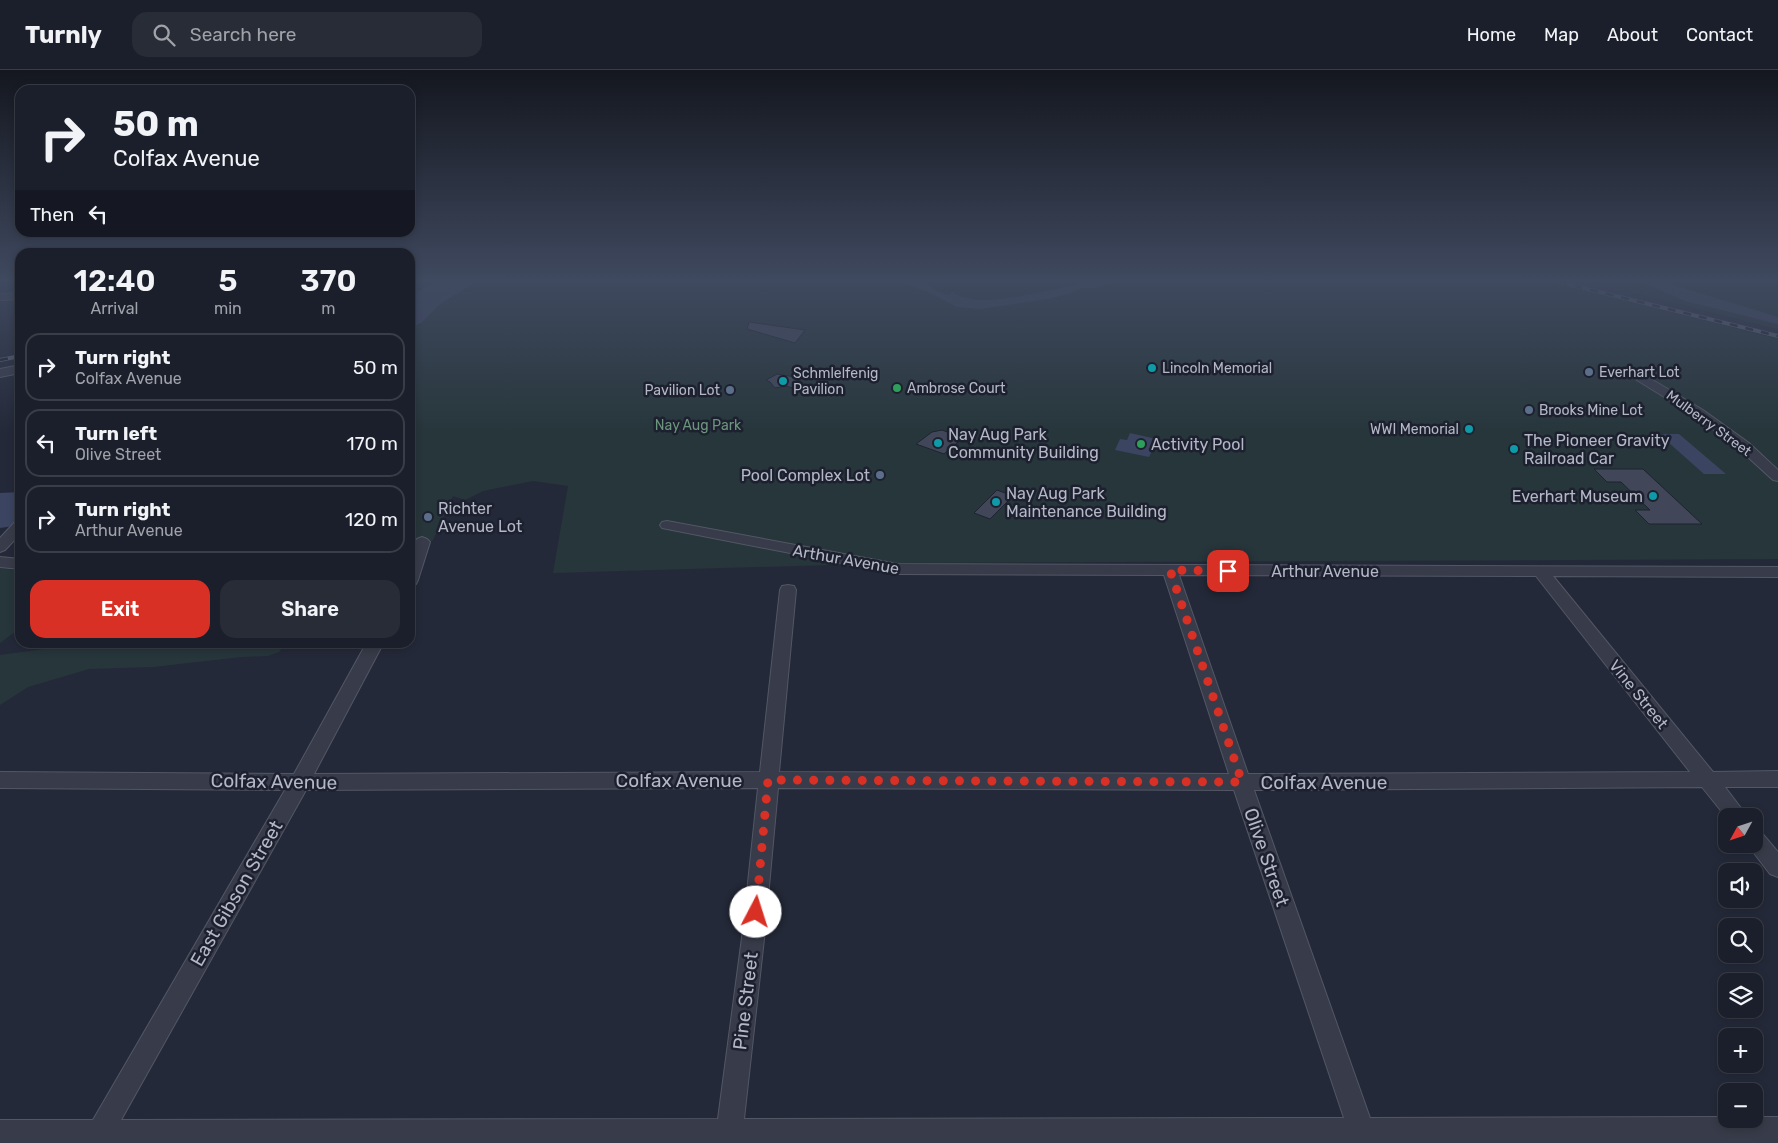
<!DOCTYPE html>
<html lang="en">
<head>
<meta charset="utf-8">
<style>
  :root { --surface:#1b1f2b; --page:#282c37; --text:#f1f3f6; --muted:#a0a2a9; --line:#393d47; --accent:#d93025 }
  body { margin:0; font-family:Rubik,sans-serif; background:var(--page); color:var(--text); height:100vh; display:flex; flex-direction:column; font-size:19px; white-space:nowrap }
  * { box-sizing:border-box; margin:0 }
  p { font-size:16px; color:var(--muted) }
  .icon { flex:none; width:28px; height:28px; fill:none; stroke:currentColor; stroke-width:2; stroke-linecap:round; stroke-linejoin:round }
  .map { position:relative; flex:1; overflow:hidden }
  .sheet { position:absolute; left:15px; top:178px; width:400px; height:400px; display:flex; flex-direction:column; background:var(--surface); border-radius:15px; box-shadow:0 2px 8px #0003,0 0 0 1px var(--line) }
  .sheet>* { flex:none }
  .top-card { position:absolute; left:15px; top:15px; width:400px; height:152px; border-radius:15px; box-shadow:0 2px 8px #0003,0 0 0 1px var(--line); background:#1b1f2b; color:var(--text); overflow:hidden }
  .needle { width:32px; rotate:230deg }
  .controls { position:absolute; left:1718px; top:738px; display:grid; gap:10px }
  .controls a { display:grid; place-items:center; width:45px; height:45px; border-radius:10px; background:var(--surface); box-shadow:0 2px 8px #0003,0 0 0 1px var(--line); font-size:25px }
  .pin { position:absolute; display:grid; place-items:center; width:42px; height:42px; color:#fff; margin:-21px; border-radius:10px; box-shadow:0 2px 8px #0006 }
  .me { position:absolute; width:55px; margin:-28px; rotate:5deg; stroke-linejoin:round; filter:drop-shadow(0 0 4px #0008) }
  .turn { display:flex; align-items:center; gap:18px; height:105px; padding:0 15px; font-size:22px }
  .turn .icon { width:65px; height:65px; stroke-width:2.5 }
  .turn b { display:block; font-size:35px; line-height:42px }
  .then { display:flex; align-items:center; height:48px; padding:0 15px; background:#0003; gap:10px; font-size:19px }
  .eta { display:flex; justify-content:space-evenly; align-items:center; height:85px; text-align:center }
  .eta b { font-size:30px; font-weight:600; line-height:35px }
  .action { display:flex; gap:10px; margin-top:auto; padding:10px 15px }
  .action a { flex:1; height:58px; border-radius:15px; background:var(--accent); color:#fff; font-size:20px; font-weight:600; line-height:58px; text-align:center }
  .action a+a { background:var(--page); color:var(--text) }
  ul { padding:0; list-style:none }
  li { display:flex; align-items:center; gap:15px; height:68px; margin:0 10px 8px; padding:0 5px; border:2px solid var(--line); border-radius:15px }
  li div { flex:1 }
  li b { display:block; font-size:19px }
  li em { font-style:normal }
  header { display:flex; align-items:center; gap:30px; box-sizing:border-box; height:70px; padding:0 25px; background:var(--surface); border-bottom:1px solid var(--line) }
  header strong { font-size:24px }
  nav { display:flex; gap:28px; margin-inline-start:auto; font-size:18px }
  .search { width:350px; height:45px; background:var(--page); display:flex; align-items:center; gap:12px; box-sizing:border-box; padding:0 18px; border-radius:15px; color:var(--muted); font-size:19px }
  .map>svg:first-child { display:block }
  .green { fill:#27363b }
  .water { fill:#3b4461 }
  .building { fill:#414759; stroke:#1f2331 }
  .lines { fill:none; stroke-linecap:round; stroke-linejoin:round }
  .minor-casing { stroke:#535765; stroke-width:2 }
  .minor { fill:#383c4a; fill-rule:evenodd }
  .rail-casing { stroke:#5a5f71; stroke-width:4 }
  .rail { stroke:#1d212f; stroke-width:2.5; stroke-dasharray:8; stroke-linecap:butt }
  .route { stroke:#d93025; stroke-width:9; stroke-dasharray:0 16.2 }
  .culture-dot { fill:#0f9aa8; stroke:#1d212f; stroke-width:2 }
  .service-dot { fill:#5c6f8a; stroke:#1d212f; stroke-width:2 }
  .leisure-dot { fill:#2e9e5b; stroke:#1d212f; stroke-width:2 }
  .labels { text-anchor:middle; stroke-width:5; stroke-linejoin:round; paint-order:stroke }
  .far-poi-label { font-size:14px; fill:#b3b7c6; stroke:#1d212f; text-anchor:start }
  .far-street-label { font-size:14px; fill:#b3b7c6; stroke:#1d212f }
  .far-park-label { font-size:14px; fill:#6c957d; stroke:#1d212f }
  .poi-label { font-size:16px; fill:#b3b7c6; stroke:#1d212f; text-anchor:start }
  .street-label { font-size:16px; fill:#b3b7c6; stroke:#1d212f }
  .near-street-label { font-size:19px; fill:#b3b7c6; stroke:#1d212f }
</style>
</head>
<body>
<header>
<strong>Turnly</strong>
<div class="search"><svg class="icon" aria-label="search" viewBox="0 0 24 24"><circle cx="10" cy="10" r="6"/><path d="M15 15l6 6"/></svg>Search here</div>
<nav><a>Home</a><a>Map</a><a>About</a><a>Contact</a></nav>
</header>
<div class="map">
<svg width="1778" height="1073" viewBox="0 0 1778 1073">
  <rect width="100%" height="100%" fill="#242939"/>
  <g class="green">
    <polygon points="410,212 1550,212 1778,269 1778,489 897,493 553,503 568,416 533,411 483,421 465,430 453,426 433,470 410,489"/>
    <polygon points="1591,212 1778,212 1778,259"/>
    <polygon points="0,498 20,501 20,558 0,573"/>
    <polygon points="88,573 88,572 286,573 279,582 268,586 241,587 153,597 89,599 28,617 0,635 0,585"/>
  </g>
  <g class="water">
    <polygon points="435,212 476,212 440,234 422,252 410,259 410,226"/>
    <path d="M 903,212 L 926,212 C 930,218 943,225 950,225 L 952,222 C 980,243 1059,216 1092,212 C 1100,212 1108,212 1116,212 L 1095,218 L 1082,218 L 1071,223 L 1048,229 L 980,239 L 957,237 L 934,225 Z"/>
    <polygon points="1642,212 1663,212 1778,247 1778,254 1685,231"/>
    <polygon points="1130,363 1165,371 1161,378 1154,377 1149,387 1115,380 1120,369 1127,370"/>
    <polygon points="1659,364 1679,364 1726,404 1704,404"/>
    <polygon points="20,422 20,455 0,458 0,423"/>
  </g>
  <g class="building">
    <polygon points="749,252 805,260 795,273 747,259"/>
    <polygon points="777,304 795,307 796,310 801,311 797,313 799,320 786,316 775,318 770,312 766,310"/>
    <polygon points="942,360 963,368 944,384 916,374 932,362"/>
    <polygon points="1594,399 1643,399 1702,454 1649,454 1635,440 1650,440 1621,412 1607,412"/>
    <polygon points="997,420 1013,426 990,449 974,443"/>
  </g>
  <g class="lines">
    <g class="minor-casing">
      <g id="minor">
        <polygon points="20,223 20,229 0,230 0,224"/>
        <polygon points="20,295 20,303 0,307 0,299"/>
        <polygon points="1636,300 1703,340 1749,373 1778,400 1778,411 1773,410 1739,379 1695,346 1632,307 1630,304 1632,301"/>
        <polygon points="20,451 20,464 5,480 0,482 0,468 15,452"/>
        <path d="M 667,451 L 898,494 L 1778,497 L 1778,507 L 1553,506 L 1713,702 L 1778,701 L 1778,717 L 1725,717 L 1747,746 L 1726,747 L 1702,717 L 1254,720 L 1370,1048 L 1726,1047 L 1726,1049 L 1754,1049 L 1754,1047 L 1778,1047 L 1778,1073 L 0,1073 L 0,1050 L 93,1050 L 285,720 L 0,718 L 0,702 L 294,704 L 367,572 L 384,572 L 314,704 L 760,702 L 780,520 L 782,516 L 788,515 L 794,516 L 796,520 L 779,702 L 1229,704 L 1164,505 L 898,504 L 662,458 L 660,455 L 662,452 ZM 1179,505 L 1536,506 L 1690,702 L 1248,704 ZM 758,718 L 743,860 L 718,1049 L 121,1050 L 306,720 ZM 778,718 L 1234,720 L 1344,1048 L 744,1049 L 765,860 Z"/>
        <path d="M 422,467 L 427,469 L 430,472 L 418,510 L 416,514 L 410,515 C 410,499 408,483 417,469 Z"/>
        <polygon points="0,487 20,489 20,499 0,497"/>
        <polygon points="1754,759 1761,762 1778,782 1778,807 1770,804 1747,774 1754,774"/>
      </g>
    </g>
    <use href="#minor" class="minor"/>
    <g class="rail-casing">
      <g id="rail">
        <polyline points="1559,212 1778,266"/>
        <polyline points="0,290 20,286"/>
      </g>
    </g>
    <use href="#rail" class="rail"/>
  </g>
  <linearGradient id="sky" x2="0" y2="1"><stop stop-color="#14171f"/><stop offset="0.58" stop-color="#3f495f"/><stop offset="1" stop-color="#3f495f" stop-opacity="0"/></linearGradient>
  <rect width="1778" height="363" fill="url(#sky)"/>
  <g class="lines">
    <polyline class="route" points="756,842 768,710 1242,712 1170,500 1228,501"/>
  </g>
  <g class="culture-dot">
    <circle cx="1152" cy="298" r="5"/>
    <circle cx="783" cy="311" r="5"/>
    <circle cx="1469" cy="359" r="5"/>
    <circle cx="938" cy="373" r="5"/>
    <circle cx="1514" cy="379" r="5"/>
    <circle cx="1653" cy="426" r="5"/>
    <circle cx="996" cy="432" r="5"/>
  </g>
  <g class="service-dot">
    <circle cx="1589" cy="302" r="5"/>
    <circle cx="730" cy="320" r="5"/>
    <circle cx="1529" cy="340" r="5"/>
    <circle cx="880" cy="405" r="5"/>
    <circle cx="428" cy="447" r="5"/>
  </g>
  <g class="leisure-dot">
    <circle cx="897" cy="318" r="5"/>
    <circle cx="1141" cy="374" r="5"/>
  </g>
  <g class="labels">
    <g class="far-poi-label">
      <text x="1162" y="303">Lincoln Memorial</text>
      <text x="1599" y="307">Everhart Lot</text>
      <text x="793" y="308">Schmlelfenig<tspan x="793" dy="16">Pavilion</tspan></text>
      <text x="907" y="323">Ambrose Court</text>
      <text x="720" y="325" text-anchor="end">Pavilion Lot</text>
      <text x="1539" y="345">Brooks Mine Lot</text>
      <text x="1459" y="364" text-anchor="end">WWI Memorial</text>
    </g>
    <g class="far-street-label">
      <text transform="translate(1709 353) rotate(36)" y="5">Mulberry Street</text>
    </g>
    <g class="far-park-label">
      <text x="698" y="360">Nay Aug Park</text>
    </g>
    <g class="poi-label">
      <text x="948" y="370">Nay Aug Park<tspan x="948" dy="18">Community Building</tspan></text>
      <text x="1524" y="376">The Pioneer Gravity<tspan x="1524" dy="18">Railroad Car</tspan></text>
      <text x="1151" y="380">Activity Pool</text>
      <text x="870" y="411" text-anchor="end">Pool Complex Lot</text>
      <text x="1006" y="429">Nay Aug Park<tspan x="1006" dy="18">Maintenance Building</tspan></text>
      <text x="1643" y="432" text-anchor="end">Everhart Museum</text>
      <text x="438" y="444">Richter<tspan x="438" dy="18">Avenue Lot</tspan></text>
    </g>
    <g class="street-label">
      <text transform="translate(846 489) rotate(10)" y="6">Arthur Avenue</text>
      <text x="1325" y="507">Arthur Avenue</text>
      <text transform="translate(1639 624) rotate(51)" y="6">Vine Street</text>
    </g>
    <g class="near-street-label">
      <text x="679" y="717">Colfax Avenue</text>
      <text transform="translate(274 711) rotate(1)" y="7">Colfax Avenue</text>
      <text x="1324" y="719">Colfax Avenue</text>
      <text transform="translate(1267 787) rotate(71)" y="7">Olive Street</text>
      <text transform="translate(236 823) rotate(-60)" y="7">East Gibson Street</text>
      <text transform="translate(745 931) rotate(-83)" y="7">Pine Street</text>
    </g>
  </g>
</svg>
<div class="controls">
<a><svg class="needle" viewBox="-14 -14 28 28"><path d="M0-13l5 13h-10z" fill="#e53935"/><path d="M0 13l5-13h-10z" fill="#a0a2a9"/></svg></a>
<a><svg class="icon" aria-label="sound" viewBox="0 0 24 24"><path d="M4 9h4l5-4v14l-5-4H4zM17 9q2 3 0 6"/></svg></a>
<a><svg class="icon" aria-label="search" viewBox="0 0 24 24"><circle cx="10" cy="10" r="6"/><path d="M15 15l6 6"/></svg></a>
<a><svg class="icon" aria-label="layers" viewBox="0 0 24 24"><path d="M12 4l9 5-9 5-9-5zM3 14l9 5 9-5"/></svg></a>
<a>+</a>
<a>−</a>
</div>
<div class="pin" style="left:1228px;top:501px;background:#d93025"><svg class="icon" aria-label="arrive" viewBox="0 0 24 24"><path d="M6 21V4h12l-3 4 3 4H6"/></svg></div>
<svg class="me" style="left:756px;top:842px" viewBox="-20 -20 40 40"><circle r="19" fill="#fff"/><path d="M0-13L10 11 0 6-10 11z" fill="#d93025"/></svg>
<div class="top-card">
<div class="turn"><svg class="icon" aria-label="right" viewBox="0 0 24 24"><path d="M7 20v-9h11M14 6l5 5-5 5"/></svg><div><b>50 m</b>Colfax Avenue</div></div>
<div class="then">Then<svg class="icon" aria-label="left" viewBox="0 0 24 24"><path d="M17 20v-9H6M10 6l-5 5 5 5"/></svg></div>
</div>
<section class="sheet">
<div class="eta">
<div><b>12:40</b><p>Arrival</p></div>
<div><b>5</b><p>min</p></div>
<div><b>370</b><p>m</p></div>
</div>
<ul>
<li><svg class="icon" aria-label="right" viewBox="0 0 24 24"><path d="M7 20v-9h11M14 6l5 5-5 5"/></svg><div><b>Turn right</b><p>Colfax Avenue</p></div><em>50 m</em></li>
<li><svg class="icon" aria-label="left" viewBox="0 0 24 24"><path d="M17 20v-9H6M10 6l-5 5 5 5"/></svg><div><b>Turn left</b><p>Olive Street</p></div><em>170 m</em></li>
<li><svg class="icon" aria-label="right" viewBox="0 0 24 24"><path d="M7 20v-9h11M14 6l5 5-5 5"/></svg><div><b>Turn right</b><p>Arthur Avenue</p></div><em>120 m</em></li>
</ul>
<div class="action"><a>Exit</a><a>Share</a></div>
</section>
</div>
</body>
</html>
